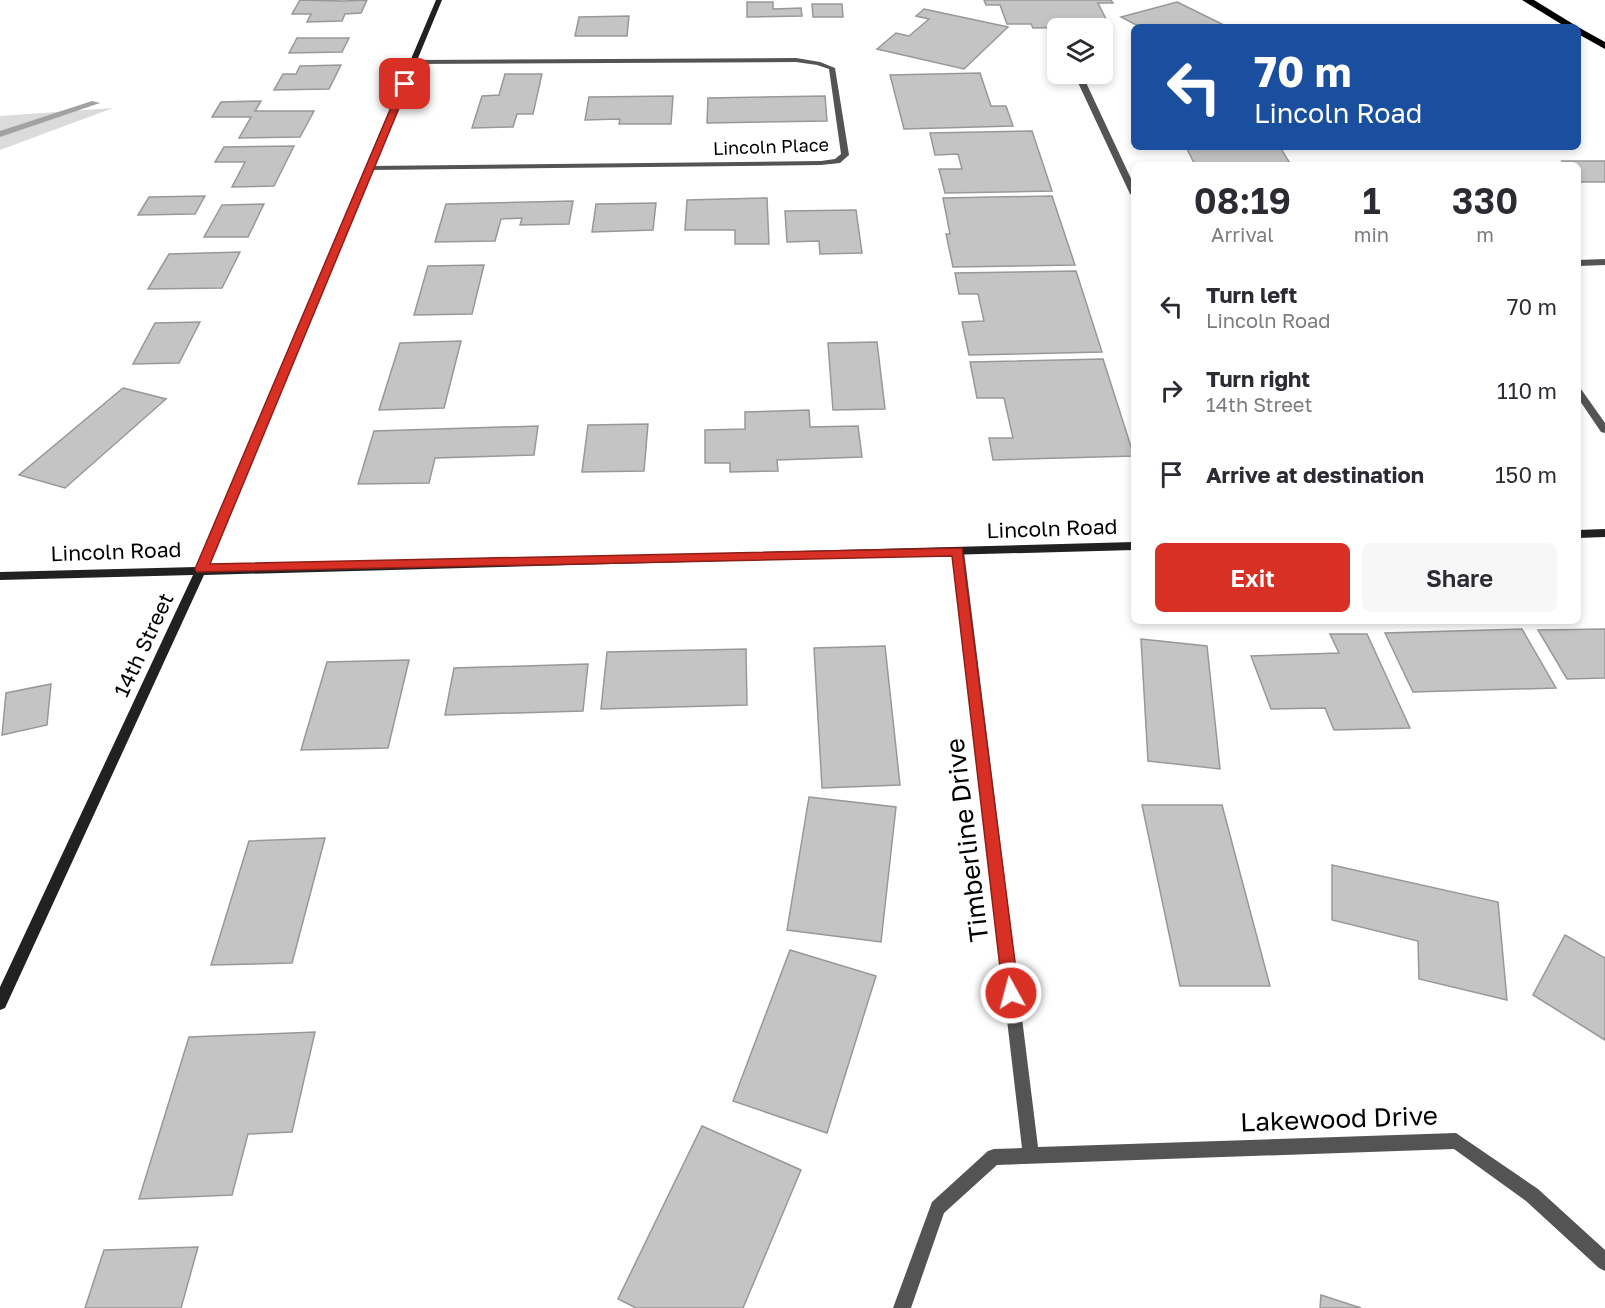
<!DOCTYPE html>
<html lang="en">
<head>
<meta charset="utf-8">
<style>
  :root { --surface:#fff; --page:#f7f7f7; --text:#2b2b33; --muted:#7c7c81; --accent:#d93025 }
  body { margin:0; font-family:"Golos Text",sans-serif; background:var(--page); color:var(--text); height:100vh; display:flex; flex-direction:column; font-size:22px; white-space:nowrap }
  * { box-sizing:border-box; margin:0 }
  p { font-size:20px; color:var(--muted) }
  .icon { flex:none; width:33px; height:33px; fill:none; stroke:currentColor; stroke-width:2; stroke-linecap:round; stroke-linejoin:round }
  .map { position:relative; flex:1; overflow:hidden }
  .panel { position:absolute; left:1131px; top:162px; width:450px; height:462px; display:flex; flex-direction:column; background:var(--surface); border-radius:9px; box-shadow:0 3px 9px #0003 }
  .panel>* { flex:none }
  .hud { position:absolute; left:1131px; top:24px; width:450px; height:126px; border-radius:9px; box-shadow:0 3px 9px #0003; background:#1a4fa0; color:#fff; overflow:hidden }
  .fabs { position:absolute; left:1047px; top:18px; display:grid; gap:12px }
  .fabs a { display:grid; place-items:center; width:66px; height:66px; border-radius:9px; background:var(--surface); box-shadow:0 3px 9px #0003; font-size:30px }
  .pin { position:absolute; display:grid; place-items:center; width:51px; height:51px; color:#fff; margin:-26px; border-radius:12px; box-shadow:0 3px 9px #0006 }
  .me { position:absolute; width:66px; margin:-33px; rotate:353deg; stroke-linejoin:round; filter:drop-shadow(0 0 4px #0008) }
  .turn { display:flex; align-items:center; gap:21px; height:126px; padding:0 24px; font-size:27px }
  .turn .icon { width:78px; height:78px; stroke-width:2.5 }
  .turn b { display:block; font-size:42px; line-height:51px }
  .eta { display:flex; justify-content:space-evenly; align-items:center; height:102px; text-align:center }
  .eta b { font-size:36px; font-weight:600; line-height:42px }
  .button { display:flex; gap:12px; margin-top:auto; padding:12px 24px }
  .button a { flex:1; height:69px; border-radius:9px; background:var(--accent); color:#fff; font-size:24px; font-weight:600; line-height:69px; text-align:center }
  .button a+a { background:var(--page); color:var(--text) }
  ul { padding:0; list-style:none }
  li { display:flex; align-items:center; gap:18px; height:84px; padding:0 24px }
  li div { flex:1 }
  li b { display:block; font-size:22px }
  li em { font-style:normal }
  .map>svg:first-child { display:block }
  .green { fill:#dbdbdb }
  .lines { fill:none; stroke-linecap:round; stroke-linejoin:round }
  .stream { fill:#a2a2a2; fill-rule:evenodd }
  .building { fill:#c4c4c4; stroke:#989898; stroke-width:1.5 }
  .lane { fill:#545454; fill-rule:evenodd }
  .street { fill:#545454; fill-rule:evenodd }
  .secondary { fill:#212121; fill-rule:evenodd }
  .highway { fill:#000; fill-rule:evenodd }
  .route { fill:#d93025; stroke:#8d1f18; stroke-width:1.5 }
  .labels { text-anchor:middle; stroke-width:6; stroke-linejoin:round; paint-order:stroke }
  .far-street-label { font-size:18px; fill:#000; stroke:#fff }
  .street-label { font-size:21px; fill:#000; stroke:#fff }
  .near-street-label { font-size:26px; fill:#000; stroke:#fff }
</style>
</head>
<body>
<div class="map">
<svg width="1605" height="1308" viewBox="0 0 1605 1308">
  <rect width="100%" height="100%" fill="#fff"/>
  <polygon class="green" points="113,108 0,150 0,116"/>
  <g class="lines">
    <polygon class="stream" points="92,101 100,103 0,137 0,131"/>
  </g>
  <g class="building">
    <polygon points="300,0 344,1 367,0 361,13 345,14 342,21 307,22 311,14 292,14"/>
    <polygon points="984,0 1111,0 1113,3 1098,3 1108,23 1088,24 1090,27 1033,28 1031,24 1007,24 1000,5 986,5"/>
    <polygon points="747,2 773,2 773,9 801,8 802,16 747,17"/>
    <polygon points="1177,2 1228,27 1140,27 1121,17"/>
    <polygon points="812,4 842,4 843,17 813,17"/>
    <polygon points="924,9 1008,27 964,69 877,49 896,33 909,36 929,19 916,16"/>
    <polygon points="629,16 627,36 575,36 579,17"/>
    <polygon points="297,38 349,38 342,52 289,53"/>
    <polygon points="341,65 329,89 274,90 283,74 296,74 300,66"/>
    <polygon points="980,73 991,106 1006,106 1013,126 904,129 890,75"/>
    <polygon points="505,74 542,74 533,114 517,114 513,127 472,128 482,96 499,95"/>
    <polygon points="673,96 671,124 619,124 620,119 585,120 589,97"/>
    <polygon points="825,96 827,121 707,123 708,98"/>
    <polygon points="261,101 255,111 314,111 300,137 239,138 251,117 212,117 221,102"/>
    <polygon points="1032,131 1052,191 945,193 939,169 962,169 958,154 935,155 930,133"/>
    <polygon points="294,146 274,186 232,187 245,162 215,162 224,147"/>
    <polygon points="1186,147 1280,147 1291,165 1195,165"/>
    <polygon points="1562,161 1605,161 1605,182 1581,182 1578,179 1578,165 1566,165"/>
    <polygon points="205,196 195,214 138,215 149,197"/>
    <polygon points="1052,196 1075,265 953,267 946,234 950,234 943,198"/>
    <polygon points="767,198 769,244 735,244 735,230 685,230 687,200"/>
    <polygon points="573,201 569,224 520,225 522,218 501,219 495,241 435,242 446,204"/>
    <polygon points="656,203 653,230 592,232 596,204"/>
    <polygon points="264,204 248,237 204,237 222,205"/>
    <polygon points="856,210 862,253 820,254 819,241 787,242 785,211"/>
    <polygon points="240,252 222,288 148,289 169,254"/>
    <polygon points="484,265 472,314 414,315 428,266"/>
    <polygon points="1076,271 1102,352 969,355 962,322 984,321 978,294 959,294 955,273"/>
    <polygon points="200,322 179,363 133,364 155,323"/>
    <polygon points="461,341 444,408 379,410 400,343"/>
    <polygon points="877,342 885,409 833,410 828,343"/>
    <polygon points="1103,359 1134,456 993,460 989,438 1013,438 1004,398 977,398 970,362"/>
    <polygon points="123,388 166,399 65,488 19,475"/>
    <polygon points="809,410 810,427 858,426 862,457 777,460 778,471 730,472 730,463 705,463 705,430 745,429 745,412"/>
    <polygon points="648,424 644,471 582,472 588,425"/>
    <polygon points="538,426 534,455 435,458 429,483 358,484 374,431"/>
    <polygon points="1522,629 1556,688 1413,692 1385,633"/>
    <polygon points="1605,629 1605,678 1567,679 1538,630"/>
    <polygon points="1330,634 1367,634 1410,728 1334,730 1325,708 1271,709 1251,656 1339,653"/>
    <polygon points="1141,639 1207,646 1220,769 1148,761"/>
    <polygon points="885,646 900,785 822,788 814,648"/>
    <polygon points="746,649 747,705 601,709 607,652"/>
    <polygon points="409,660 388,748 301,750 327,662"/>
    <polygon points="588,664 583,711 445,715 454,668"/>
    <polygon points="51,684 47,725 2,735 6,693"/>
    <polygon points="809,797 896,807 881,942 787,930"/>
    <polygon points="1142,805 1222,805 1270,986 1180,986"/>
    <polygon points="325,838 292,963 211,965 249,841"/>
    <polygon points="1332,865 1498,902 1507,1000 1419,979 1418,941 1332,920"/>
    <polygon points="1565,935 1605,958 1605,1040 1533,995"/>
    <polygon points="790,950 876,976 827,1133 733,1101"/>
    <polygon points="315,1032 292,1132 248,1134 232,1195 139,1199 189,1037"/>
    <polygon points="702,1126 801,1170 743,1308 636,1308 618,1299"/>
    <polygon points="198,1247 181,1308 85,1308 104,1250"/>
    <polygon points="1321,1295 1361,1308 1320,1308"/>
  </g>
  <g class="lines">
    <g class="lane">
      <polygon points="1605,259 1605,265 1578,266 1578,260"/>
      <polygon points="1578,388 1581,389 1605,423 1605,433 1601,432 1578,398"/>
    </g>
    <g class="street">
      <polygon points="796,58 820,62 835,68 849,155 840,163 821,165 370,170 366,168 370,166 821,161 835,159 841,154 829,69 817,65 796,62 414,64 411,62 414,60"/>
      <polygon points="1074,74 1082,74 1134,185 1134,196 1130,194"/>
      <polygon points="958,547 964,551 1038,1147 1456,1133 1538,1189 1605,1250 1605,1271 1599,1268 1526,1201 1454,1149 997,1165 944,1213 911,1308 893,1308 932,1202 988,1151 994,1149 1022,1148 952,551"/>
    </g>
    <g class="secondary">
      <polygon points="436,0 442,0 208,567 1134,542 1134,550 204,575 5,1008 0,1010 0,987 193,575 0,580 0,572 196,567"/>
      <polygon points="1605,529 1605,537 1578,538 1578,530"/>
    </g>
    <g class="highway">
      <polygon points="1522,0 1534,0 1578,27 1566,27"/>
      <polygon points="1578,27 1605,42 1605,49 1578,34"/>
    </g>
  </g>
  <polygon class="route" points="405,81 409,84 210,564 962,548 1019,993 1017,999 1011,1001 1005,999 1003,993 952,556 197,572 195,569 401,84"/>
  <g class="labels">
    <g class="far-street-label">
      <text transform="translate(771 147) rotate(-2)" y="6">Lincoln Place</text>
    </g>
    <g class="street-label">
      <text transform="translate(1052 529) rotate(-2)" y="7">Lincoln Road</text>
      <text transform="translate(116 552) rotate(-2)" y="7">Lincoln Road</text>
      <text transform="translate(144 645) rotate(-65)" y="7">14th Street</text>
    </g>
    <g class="near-street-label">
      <text transform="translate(967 840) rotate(-97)" y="9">Timberline Drive</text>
      <text transform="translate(1339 1119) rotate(-2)" y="9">Lakewood Drive</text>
    </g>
  </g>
</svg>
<div class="fabs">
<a><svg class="icon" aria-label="layers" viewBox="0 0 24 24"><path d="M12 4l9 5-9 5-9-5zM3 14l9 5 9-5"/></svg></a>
</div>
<div class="pin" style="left:405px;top:84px;background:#d93025"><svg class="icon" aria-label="arrive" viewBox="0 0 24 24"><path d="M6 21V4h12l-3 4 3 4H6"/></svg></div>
<svg class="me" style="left:1011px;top:993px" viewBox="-20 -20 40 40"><circle r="17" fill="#d93025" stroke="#fff" stroke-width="3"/><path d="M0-11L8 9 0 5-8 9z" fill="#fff"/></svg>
<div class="hud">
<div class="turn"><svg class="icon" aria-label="left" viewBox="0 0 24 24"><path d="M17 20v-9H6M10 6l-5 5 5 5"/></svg><div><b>70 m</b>Lincoln Road</div></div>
</div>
<section class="panel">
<div class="eta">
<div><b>08:19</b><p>Arrival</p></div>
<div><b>1</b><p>min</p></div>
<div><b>330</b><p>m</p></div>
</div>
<ul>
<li><svg class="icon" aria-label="left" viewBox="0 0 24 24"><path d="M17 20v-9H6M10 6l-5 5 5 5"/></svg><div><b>Turn left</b><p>Lincoln Road</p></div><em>70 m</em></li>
<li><svg class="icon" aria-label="right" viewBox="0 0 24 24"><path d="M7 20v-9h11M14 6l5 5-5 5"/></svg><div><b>Turn right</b><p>14th Street</p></div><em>110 m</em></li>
<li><svg class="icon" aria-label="arrive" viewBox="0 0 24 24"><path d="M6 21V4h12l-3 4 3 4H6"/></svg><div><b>Arrive at destination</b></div><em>150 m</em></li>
</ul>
<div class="button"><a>Exit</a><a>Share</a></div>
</section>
</div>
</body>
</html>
